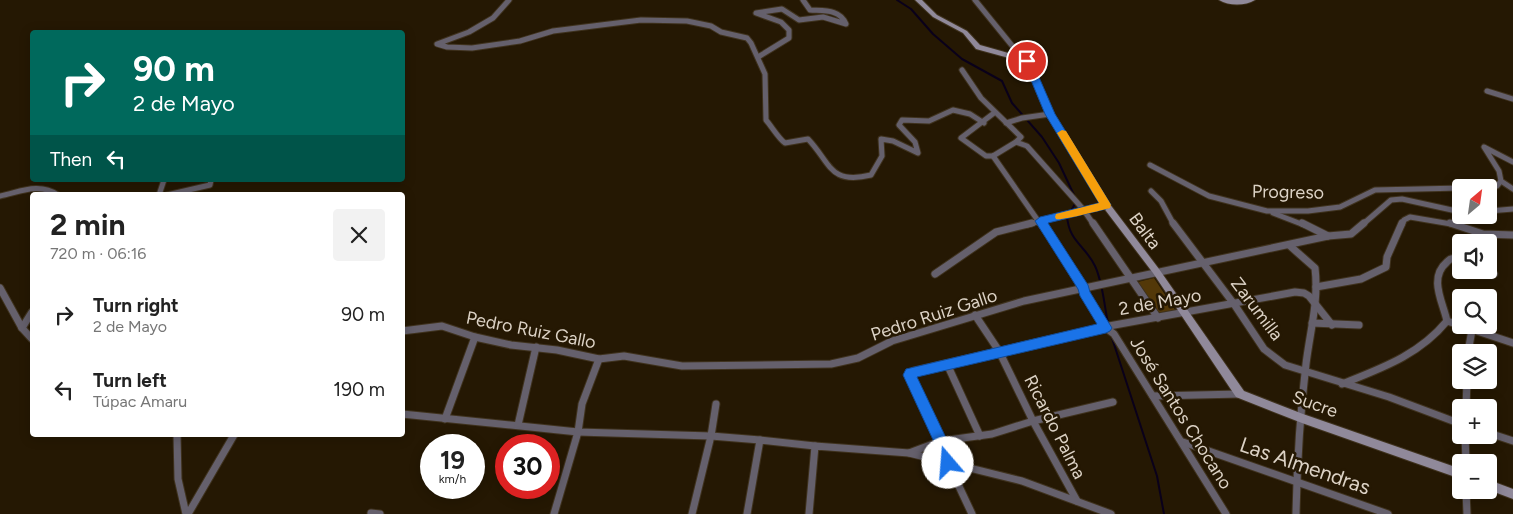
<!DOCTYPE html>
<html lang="en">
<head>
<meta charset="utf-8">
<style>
  :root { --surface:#fff; --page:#f2f2f2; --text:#222; --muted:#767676 }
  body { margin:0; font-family:Figtree,sans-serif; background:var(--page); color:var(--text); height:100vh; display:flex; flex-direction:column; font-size:19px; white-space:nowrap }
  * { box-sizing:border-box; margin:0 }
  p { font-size:16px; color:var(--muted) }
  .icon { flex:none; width:28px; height:28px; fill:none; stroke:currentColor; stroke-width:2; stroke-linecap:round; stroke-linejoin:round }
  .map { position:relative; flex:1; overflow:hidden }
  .drawer { position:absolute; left:30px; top:192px; width:375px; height:245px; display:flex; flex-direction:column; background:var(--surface); border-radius:5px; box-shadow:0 2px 12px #0003 }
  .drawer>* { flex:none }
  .banner { position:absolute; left:30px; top:30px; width:375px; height:152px; border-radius:5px; box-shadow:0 2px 12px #0003; background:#00695c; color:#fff; overflow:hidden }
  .needle { width:32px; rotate:29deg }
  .tools { position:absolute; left:1452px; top:179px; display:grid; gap:10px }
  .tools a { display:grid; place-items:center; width:45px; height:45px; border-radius:5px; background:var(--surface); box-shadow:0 2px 12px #0003; font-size:25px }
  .speed { position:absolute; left:420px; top:434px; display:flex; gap:10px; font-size:25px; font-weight:700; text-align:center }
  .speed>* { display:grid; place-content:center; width:65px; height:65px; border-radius:50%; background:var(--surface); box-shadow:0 2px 12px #0003; line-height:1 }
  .speed small { font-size:12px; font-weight:400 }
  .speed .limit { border:8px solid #d22; background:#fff; color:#111 }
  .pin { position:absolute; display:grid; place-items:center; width:42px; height:42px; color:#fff; margin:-21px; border:2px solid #fff; border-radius:50%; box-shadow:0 1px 5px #0007 }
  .me { position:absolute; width:55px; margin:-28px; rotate:342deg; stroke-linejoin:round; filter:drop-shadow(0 0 4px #0008) }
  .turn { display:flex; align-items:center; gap:18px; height:105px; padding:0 20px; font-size:22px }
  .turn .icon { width:65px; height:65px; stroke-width:2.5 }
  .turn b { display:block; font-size:35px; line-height:42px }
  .then { display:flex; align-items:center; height:48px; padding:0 20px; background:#0003; gap:10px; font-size:19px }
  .round { display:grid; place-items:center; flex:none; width:52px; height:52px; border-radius:5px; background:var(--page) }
  .summary { display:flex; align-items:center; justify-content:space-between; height:85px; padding:0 20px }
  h1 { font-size:30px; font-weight:700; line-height:38px }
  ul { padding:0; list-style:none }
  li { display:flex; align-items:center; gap:15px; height:75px; padding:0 20px }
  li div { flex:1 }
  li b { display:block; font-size:19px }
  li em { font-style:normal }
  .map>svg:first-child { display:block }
  .green { fill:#533808 }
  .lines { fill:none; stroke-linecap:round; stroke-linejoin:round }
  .stream { stroke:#0a001a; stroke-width:2 }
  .street-far1-casing { stroke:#3f321e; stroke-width:7 }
  .street-casing { stroke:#3f321e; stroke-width:9 }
  .secondary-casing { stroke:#3f321e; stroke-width:2 }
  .street-far1 { stroke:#65606c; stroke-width:5 }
  .street { stroke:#65606c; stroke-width:7 }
  .secondary { fill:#90899a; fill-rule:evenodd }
  .route { fill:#1a73e8; stroke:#114b97 }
  .slow { fill:#f59e0b }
  .labels { text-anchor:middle; stroke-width:5; stroke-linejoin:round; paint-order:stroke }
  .street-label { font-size:18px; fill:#dcd2c5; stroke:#251803 }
  .near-street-label { font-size:21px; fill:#dcd2c5; stroke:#251803 }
</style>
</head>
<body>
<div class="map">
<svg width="1513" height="514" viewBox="0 0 1513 514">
  <rect width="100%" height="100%" fill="#251803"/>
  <polygon class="green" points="1154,278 1175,310 1159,313 1138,282"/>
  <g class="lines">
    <g class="stream">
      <polyline points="897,0 911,9 933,34 962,59 1002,81 1012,103 1042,137 1059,163 1074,195"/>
      <polyline points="1071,211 1076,202"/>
      <path d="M 1067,216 C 1069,242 1085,245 1095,266 C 1103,283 1104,305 1108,323"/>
      <polyline points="1111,335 1157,476 1164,514"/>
    </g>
    <g class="street-far1-casing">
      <g id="street-far1">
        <path d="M 509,0 L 493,18 L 469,32 L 437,44 L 447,47 L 472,48 L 520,41 L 553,31 L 641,20 L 687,21 L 711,26 L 721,32 L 747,38 L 751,43 L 765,74 L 766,120 C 772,127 779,139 785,143 L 808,139 C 831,163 829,185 871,175 L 882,156 L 881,139 L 893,141 L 918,153 L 915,142 L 899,125 L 902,120 L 929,121 L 953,110 L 970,114 L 984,123"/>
        <polyline points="975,0 1022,58"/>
        <path d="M 758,57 L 789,38 L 789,30 L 781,22 L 756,13 L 782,9 L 799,20 L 823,17 L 846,24 C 840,9 824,11 810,10 L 803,0"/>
        <polyline points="962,70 981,98 1021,137 1016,142 1027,146 1083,209 1094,225"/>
        <polyline points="1487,91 1513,99"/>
        <polyline points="1006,123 1022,118 1050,114"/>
        <polyline points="993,156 1041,225"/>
        <polyline points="993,156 986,156 961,138 994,113"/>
        <polyline points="993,156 1016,142"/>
        <polyline points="1513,162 1484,147 1499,171 1501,181 1513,189"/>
        <polyline points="1150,165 1209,196 1267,211 1308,211 1340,207 1375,190 1461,188"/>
        <polyline points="1474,188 1497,186 1501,181"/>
        <polyline points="1151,191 1161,201 1174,225"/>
        <polyline points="159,195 164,180"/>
        <polyline points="167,195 210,185 211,180"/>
        <path d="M 0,196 C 20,192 39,182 58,195"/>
        <polyline points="1489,211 1513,209"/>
        <polyline points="1273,213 1304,225"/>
        <path d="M 1027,225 C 1054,218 1079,210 1106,205"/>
        <polyline points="1362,225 1391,200 1402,199 1461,212"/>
        <polyline points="1402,225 1404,220 1410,217 1457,225"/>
      </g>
    </g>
    <g class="street-casing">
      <g id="street">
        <polyline points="1041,223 1058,248 1106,328 1114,334 1226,514"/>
        <polyline points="1093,223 1158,318"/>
        <polyline points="1173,223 1234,304 1264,349 1285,365 1389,397 1461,424"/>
        <polyline points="1302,223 1328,236"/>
        <polyline points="1450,223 1483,234 1513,235"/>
        <path d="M 1289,245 L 1315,268 C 1319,301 1310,331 1306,364 C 1300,414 1297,464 1296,514"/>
        <polyline points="1483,270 1494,274"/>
        <polyline points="935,274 996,232 1032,223"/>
        <polyline points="1316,287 1361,279 1386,267 1387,257 1402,223"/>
        <polyline points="0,288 22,328 32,339"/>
        <polyline points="975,315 999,351 1033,421 1077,501"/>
        <path d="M 1447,321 C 1443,302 1428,278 1447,262 C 1451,257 1455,258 1461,260"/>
        <polyline points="1447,321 1513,343"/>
        <polyline points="1312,323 1359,325"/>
        <polyline points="22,328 32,312"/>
        <polyline points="402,331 442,326 475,337 511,345 557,350 599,359 624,356 682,366 831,364 858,358 892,341 1024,301 1328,236 1351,234 1364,223"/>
        <polyline points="1468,352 1472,330"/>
        <polyline points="947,364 980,436"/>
        <path d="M 1342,384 C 1382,368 1419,355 1447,321"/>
        <polyline points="1153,396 1240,394"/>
        <polyline points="1466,408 1467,380"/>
        <polyline points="402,414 578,432 711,436 716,404"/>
        <polyline points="445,419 475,337"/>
        <polyline points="518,425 536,347"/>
        <polyline points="1489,433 1513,441"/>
        <polyline points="177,435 178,479 186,514"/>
        <polyline points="1465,435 1466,462"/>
        <polyline points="1183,442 1388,514"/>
        <polyline points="909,453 941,441 992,434 1033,421 1113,402"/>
        <polyline points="1466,490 1467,514"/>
        <polyline points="371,513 380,514"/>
        <polyline points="188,514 234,435"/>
        <polyline points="554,514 578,432 582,404 599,359"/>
        <polyline points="692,514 711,436 760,440"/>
        <polyline points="747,514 760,440 815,446"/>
        <polyline points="809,514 815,446 909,453 1022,481 1111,514"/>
        <polyline points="972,514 948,463 941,441 909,375 914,371 1109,326 1295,292 1304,293 1309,296 1332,325"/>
      </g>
    </g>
    <g class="secondary-casing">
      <g id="secondary">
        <polygon points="915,0 922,0 937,15 967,31 980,45 1029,59 1054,114 1109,203 1159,269 1244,391 1303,414 1461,469 1461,479 1302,423 1236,397 1153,273 1103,207 1046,114 1024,62 976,49 963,33 933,17"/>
        <path d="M 1219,0 L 1255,0 C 1245,6 1229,6 1219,0 Z"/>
        <polygon points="1489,480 1513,489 1513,499 1489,490"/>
      </g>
    </g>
    <use href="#street-far1" class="street-far1"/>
    <use href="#street" class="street"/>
    <use href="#secondary" class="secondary"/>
  </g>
  <polygon class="route" points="1027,58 1032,61 1055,114 1111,205 1106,209 1048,223 1088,285 1090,292 1112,328 1110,331 1106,333 917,377 948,442 954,463 952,468 948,469 943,468 934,442 903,375 906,369 1097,324 1080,296 1078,289 1035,221 1040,217 1099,203 1045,114 1023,61"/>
  <path class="slow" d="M 1062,130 L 1066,131 L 1110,203 L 1111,205 L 1110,208 C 1102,210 1061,221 1056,219 L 1055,217 L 1056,214 L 1099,203 L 1057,133 Z"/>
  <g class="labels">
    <g class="street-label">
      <text transform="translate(1288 192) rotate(1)" y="6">Progreso</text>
      <text transform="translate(1145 231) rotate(53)" y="6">Balta</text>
      <text transform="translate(1160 302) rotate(-10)" y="6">2 de Mayo</text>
      <text transform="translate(1257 309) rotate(53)" y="6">Zarumilla</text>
      <text transform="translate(934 315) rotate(-18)" y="6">Pedro Ruiz Gallo</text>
      <text transform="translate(531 330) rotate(11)" y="6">Pedro Ruiz Gallo</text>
      <text transform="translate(1315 404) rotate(20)" y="6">Sucre</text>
      <text transform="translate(1181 413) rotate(58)" y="6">José Santos Chocano</text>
      <text transform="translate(1055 427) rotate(63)" y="6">Ricardo Palma</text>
    </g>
    <g class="near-street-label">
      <text transform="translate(1305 466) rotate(19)" y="7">Las Almendras</text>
    </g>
  </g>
</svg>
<div class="tools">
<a><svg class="needle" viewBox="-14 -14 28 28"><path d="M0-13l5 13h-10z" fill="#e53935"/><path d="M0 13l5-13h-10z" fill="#767676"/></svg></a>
<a><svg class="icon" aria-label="sound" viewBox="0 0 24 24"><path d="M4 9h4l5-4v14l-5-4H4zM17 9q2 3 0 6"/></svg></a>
<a><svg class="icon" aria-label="search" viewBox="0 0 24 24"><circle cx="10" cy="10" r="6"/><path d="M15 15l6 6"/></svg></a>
<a><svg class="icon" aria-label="layers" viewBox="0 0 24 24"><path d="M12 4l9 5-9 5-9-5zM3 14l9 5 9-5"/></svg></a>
<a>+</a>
<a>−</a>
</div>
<div class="speed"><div>19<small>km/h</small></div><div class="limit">30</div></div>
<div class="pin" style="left:1027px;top:61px;background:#d93025"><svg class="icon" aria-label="arrive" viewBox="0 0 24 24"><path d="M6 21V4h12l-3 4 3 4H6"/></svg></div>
<svg class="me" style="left:948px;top:463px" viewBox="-20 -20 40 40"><circle r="19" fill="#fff"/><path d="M0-13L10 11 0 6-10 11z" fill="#1a73e8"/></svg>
<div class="banner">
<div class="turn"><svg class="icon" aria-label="right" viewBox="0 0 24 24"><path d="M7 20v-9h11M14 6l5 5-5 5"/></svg><div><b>90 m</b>2 de Mayo</div></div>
<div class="then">Then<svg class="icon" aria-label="left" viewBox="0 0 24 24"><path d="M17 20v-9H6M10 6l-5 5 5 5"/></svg></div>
</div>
<section class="drawer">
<div class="summary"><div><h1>2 min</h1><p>720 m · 06:16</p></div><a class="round"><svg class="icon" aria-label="close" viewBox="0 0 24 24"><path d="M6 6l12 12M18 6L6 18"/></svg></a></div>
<ul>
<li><svg class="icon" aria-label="right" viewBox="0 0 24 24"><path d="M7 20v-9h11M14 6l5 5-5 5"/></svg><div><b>Turn right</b><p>2 de Mayo</p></div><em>90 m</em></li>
<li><svg class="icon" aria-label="left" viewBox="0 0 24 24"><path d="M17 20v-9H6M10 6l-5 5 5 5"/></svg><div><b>Turn left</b><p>Túpac Amaru</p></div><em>190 m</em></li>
</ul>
</section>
</div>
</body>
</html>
